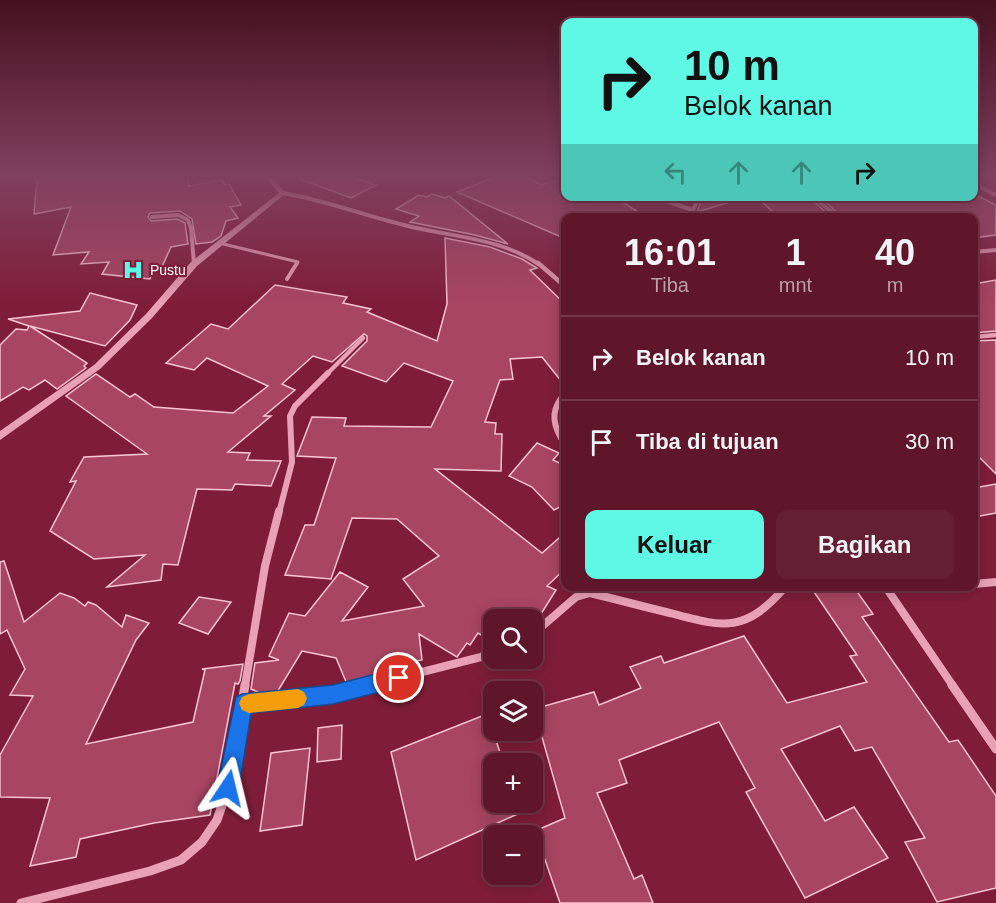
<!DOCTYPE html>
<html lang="id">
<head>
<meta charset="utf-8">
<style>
  :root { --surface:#5f162a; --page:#651f32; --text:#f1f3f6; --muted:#ba9fa8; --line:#733547; --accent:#5ff8e4 }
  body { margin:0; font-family:Arial,sans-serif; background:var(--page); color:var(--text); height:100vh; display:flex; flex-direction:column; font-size:22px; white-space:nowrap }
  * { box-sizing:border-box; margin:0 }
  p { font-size:20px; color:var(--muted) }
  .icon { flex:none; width:33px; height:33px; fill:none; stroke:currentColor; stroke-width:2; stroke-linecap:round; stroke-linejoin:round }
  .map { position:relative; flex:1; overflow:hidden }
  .details { position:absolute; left:561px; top:213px; width:417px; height:378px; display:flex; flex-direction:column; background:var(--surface); border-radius:12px; box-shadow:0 3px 15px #0003,0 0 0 2px var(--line) }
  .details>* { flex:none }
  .banner { position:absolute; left:561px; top:18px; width:417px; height:183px; border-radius:12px; box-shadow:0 3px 15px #0003,0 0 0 2px var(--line); background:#5ff8e4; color:#111; overflow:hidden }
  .controls { position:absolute; left:483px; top:609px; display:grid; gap:12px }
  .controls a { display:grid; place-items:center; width:60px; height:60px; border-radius:12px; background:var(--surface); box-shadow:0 3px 15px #0003,0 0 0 2px var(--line); font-size:30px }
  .pin { position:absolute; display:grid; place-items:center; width:51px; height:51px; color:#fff; margin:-26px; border:3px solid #fff; border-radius:50%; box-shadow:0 2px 6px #0007 }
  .me { position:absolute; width:66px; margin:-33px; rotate:10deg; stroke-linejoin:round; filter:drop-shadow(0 0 4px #0008) }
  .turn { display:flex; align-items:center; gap:21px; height:126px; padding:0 24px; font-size:27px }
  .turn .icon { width:78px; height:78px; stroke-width:2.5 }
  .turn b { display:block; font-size:42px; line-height:51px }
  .lanes { display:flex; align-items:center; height:57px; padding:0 24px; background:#0003; justify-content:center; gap:30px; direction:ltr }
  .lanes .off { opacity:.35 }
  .eta { display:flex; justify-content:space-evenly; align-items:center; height:102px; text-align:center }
  .eta b { font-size:36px; font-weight:600; line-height:42px }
  .action { display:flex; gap:12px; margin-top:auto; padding:12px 24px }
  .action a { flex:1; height:69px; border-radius:12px; background:var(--accent); color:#111; font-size:24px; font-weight:600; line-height:69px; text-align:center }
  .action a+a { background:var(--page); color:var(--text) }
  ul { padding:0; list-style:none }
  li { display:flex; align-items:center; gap:18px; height:84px; padding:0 24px; border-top:2px solid var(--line) }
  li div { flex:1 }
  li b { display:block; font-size:22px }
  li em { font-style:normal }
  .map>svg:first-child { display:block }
  .building { fill:#a84561; stroke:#f6c4d3; stroke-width:1.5 }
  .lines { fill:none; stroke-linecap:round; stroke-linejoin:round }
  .service-far1 { stroke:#e8a1b5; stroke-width:3 }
  .service { stroke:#e8a1b5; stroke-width:4 }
  .minor-far4 { stroke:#e8a1b5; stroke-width:4 }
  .minor-far3 { stroke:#e8a1b5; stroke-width:4.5 }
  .minor-far2 { stroke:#e8a1b5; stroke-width:6 }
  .minor-far1 { stroke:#e8a1b5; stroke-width:8 }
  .minor { stroke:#e8a1b5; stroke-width:9 }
  .tertiary { fill:#e8a1b5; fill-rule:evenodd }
  .route { fill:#1a73e8; stroke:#114b97; stroke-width:1.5 }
  .slow { fill:#f59e0b }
  .labels { text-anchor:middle; stroke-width:4.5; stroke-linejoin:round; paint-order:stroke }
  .far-poi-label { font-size:14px; fill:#fff; stroke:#7f1d38; text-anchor:start }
</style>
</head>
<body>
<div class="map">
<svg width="996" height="903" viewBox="0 0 996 903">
  <rect width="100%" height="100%" fill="#7f1d38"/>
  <g class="building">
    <polygon points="54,176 187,176 189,186 222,180 225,185 229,184 241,205 230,207 238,218 226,221 221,236 212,242 196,244 192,219 180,211 150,213 148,217 151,221 177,219 185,223 188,244 171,247 160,271 153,271 150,279 102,274 109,262 81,264 89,252 53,255 71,207 34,214 37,178"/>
    <polygon points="299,176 349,176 376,185 351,198 299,179"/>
    <polygon points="497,176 526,176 541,185 566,178 566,196 613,196 648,218 566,218 566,239 457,192"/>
    <polygon points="432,194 445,198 449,196 508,244 475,235 410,222 419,216 396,209 419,195 427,197"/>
    <polygon points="974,194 996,205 996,235 974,238 974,218 914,218 909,214 843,218 819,196 974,196"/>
    <polygon points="703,196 729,196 730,202 697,212"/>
    <polygon points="755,196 808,196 832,218 780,218"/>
    <polygon points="445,238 490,247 522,259 537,268 530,270 566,305 566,387 542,357 510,359 513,379 500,380 485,422 496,423 495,434 502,434 501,471 435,469 542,553 566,532 566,568 547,586 556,590 534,625 532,620 524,620 506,610 501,620 494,620 494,631 488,639 478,633 470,645 467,643 457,657 419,634 422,660 390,666 366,680 347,684 336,658 302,651 276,694 265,695 251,689 255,663 279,660 269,656 289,613 305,616 340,572 368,587 342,621 424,606 403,579 439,556 397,519 352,518 331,579 285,575 305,525 314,525 336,458 297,456 312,417 346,418 344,426 431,427 453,381 404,363 386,382 342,366 367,341 367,336 364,334 332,362 313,356 282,384 295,390 264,416 271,416 228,452 250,453 247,460 281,461 271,486 235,484 232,490 197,489 178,565 163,564 161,580 107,587 145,555 94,559 50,531 76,481 70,482 84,457 147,454 66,396 96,374 130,397 135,394 154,407 233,413 268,386 207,358 194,370 166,363 211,324 228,329 275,285 347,297 343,303 371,309 367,312 437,341 447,304"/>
    <polygon points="996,280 996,331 974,333 974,284"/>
    <polygon points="90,293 137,305 130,320 105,346 30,326 87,363 84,366 86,368 57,389 45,380 29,390 23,387 0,401 0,345 16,329 27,330 29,326 8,319 80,311"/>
    <polygon points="996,340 996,474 974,452 974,341"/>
    <polygon points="537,443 559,453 553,460 566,466 566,504 554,510 532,487 509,476"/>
    <polygon points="996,484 996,513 974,517 974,488"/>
    <polygon points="4,561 24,622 60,593 74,598 85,606 88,602 96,605 122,627 126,615 149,623 136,640 86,744 193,722 205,670 202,669 243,664 240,681 238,684 235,683 210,815 154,823 80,839 76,857 30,866 50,798 0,797 0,755 33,696 10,695 25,669 7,630 0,634 0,562"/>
    <polygon points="810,586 853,586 873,614 862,617 949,742 958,740 996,796 996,888 937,902 905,842 925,838 872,747 855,751 840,726 781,749 825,821 854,807 888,858 805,898 746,792 755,788 719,722 619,760 627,783 597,793 634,879 642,875 653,903 560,903 535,831 565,818 534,709 594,692 599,705 641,688 630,667 661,656 664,663 744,636 787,703 867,682 850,656 857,655"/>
    <polygon points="199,597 231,602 208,634 179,623"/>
    <polygon points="487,714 504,764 494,764 494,802 544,802 416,860 391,752"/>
    <polygon points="342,725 341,759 317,762 318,728"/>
    <polygon points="310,748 302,825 260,831 271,753"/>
  </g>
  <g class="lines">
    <polyline class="service-far1" points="219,243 298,262 296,265"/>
    <polyline class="service" points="287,279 297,263"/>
    <g class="minor-far4">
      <polyline points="974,184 996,195"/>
      <path d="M 283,193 C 324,200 363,215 404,225 C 450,237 499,237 540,265"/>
      <polyline points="651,196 693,210"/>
      <polyline points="812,196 839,218"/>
      <polyline points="152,217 178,215 188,220 191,228 194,264"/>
      <polyline points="690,218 699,196"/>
      <polyline points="974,252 996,250"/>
    </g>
    <g class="minor-far3">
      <polyline points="538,263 566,287"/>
      <polyline points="974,337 996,335"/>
      <polyline points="326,375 363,338"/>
    </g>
    <g class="minor-far2">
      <path d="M 561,438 C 551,420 552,408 566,392"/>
      <polyline points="279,513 292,462 290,416 295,406 328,373"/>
    </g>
    <g class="minor-far1">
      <polyline points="974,584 996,582"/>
      <polyline points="885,586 953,686"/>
      <path d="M 532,635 L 576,597 L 590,593 C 615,599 641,606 666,612 C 723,627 744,635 786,586"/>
      <polyline points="245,686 265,566 279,511"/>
      <polyline points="367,686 481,657 494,651"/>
    </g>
    <g class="minor">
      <polyline points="952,685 996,749"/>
      <polyline points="242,704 333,695 373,685"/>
      <polyline points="21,903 150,871 181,860 202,842 217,820 228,788 245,685"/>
    </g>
    <polygon class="tertiary" points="264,176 270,176 285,192 285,194 197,266 152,318 100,369 0,440 0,431 94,365 146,314 191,262 279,193"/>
  </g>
  <linearGradient id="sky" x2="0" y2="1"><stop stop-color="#46101f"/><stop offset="0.58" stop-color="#7f405e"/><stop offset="1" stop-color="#7f405e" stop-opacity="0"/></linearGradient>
  <rect width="996" height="303" fill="url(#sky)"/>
  <polygon class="route" points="399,668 406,671 409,678 406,684 399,687 333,704 251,713 239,788 235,795 228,798 221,795 217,788 236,697 242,694 333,685"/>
  <polygon class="slow" points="298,689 304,692 307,698 304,705 298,708 249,713 242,710 239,703 242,697 249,694"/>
  <defs>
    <g id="hospital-bare" transform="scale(1.62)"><path d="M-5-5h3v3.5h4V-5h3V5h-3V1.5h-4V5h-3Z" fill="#5ff8e4" stroke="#7f1d38" stroke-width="2.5" paint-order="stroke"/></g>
  </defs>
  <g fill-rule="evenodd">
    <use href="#hospital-bare" x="133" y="270"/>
  </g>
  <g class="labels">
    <g class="far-poi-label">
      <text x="150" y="275">Pustu</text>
    </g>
  </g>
</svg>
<div class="controls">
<a><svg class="icon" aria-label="search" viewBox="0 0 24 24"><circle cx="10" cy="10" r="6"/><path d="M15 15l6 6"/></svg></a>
<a><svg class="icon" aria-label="layers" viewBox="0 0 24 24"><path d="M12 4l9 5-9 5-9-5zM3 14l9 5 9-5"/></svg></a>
<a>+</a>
<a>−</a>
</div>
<div class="pin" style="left:399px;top:678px;background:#d93025"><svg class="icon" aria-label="arrive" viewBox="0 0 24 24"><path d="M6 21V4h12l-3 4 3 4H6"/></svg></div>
<svg class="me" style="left:228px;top:788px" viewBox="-20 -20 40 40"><path d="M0-17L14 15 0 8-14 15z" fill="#1a73e8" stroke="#fff" stroke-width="4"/></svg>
<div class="banner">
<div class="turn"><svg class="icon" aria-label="right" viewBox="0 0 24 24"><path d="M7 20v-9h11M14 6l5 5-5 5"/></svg><div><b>10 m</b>Belok kanan</div></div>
<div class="lanes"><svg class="icon off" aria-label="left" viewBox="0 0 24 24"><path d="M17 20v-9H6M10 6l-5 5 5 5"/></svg><svg class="icon off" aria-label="ahead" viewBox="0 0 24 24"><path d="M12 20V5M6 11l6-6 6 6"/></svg><svg class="icon off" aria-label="ahead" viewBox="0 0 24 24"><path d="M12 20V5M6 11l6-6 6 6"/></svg><svg class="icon" aria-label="right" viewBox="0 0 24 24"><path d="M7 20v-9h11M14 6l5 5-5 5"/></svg></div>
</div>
<section class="details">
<div class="eta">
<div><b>16:01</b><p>Tiba</p></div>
<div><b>1</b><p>mnt</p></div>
<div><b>40</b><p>m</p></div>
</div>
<ul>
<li><svg class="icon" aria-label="right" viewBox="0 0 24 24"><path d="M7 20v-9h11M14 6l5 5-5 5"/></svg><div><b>Belok kanan</b></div><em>10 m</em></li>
<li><svg class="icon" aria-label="arrive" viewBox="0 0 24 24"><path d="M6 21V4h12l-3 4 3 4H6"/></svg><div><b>Tiba di tujuan</b></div><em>30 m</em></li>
</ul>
<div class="action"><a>Keluar</a><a>Bagikan</a></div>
</section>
</div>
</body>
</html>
